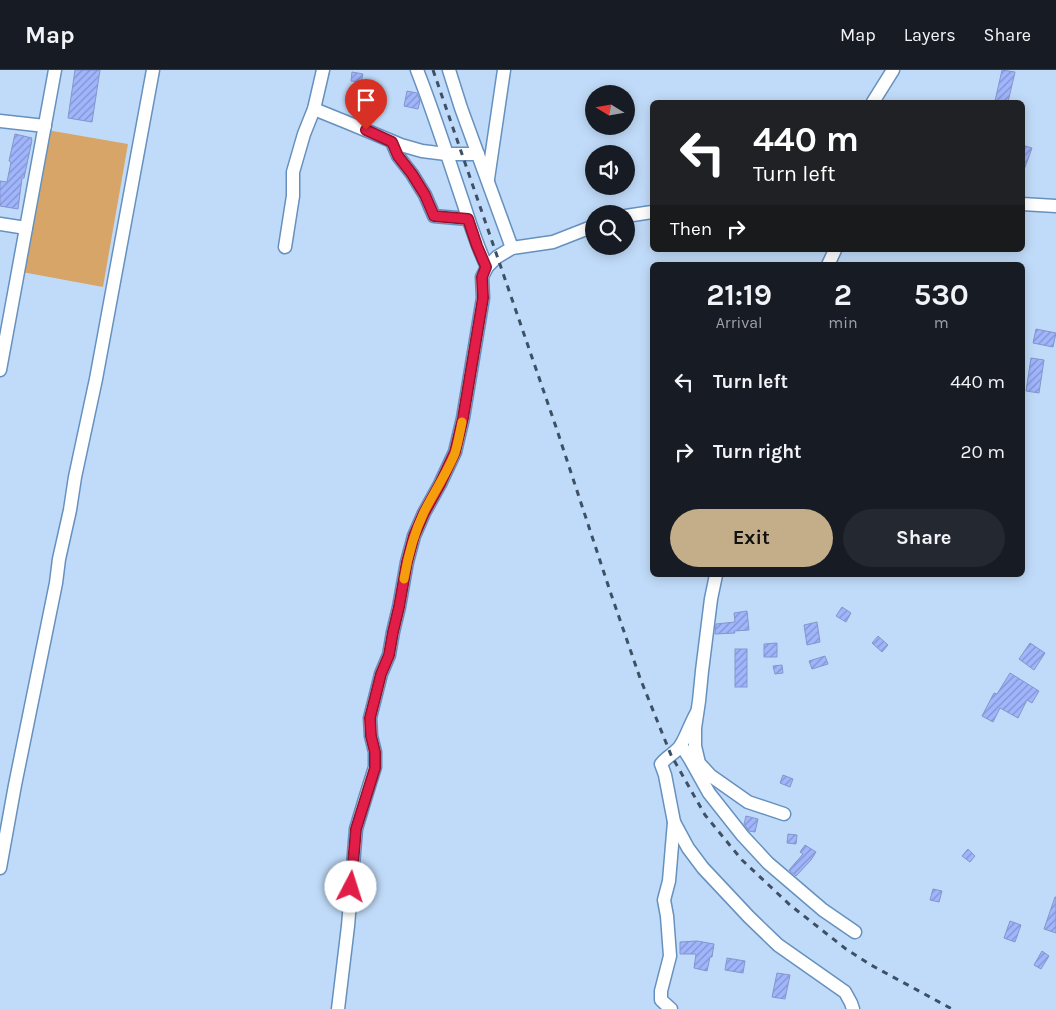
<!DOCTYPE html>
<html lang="en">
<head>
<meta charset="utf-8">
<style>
  :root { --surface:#171b24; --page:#242831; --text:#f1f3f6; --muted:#9ea1a6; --line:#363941; --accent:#c4ae8a }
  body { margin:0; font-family:Karla,sans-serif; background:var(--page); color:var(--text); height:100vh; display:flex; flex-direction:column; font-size:19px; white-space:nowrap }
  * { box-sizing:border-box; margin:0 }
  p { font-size:16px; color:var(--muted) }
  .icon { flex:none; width:28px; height:28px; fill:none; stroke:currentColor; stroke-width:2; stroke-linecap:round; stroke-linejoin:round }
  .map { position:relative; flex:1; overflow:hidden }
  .drawer { position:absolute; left:650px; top:192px; width:375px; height:315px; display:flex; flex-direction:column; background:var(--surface); border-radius:8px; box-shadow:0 2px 12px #0003 }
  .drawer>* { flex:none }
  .guide { position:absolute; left:650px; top:30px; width:375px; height:152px; border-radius:8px; box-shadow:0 2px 12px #0003; background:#202124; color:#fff; overflow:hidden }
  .needle { width:32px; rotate:281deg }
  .fabs { position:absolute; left:585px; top:15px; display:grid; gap:10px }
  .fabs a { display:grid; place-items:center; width:50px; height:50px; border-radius:50%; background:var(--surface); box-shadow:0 2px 12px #0003; font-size:25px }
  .pin { position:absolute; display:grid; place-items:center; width:42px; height:42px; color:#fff; margin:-51px -21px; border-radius:50% 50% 50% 0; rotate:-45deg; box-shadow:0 0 5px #0007 }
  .pin .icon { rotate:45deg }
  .me { position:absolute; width:55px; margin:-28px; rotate:5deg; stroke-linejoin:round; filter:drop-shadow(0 0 4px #0008) }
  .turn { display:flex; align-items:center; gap:18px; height:105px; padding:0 20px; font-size:22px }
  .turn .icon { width:65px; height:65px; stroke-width:2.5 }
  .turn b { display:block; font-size:35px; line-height:42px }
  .then { display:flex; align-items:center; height:48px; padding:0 20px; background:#0003; gap:10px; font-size:19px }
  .eta { display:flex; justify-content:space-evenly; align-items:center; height:85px; text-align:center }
  .eta b { font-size:30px; font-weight:700; line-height:35px }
  .cta { display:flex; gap:10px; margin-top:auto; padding:10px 20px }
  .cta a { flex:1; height:58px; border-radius:30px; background:var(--accent); color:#111; font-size:20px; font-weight:700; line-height:58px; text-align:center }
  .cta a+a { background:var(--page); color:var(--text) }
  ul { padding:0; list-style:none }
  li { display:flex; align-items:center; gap:15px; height:70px; padding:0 20px }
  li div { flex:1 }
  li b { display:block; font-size:19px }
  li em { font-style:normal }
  header { display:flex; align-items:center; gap:30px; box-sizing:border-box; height:70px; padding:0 25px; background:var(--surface); border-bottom:1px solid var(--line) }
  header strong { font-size:24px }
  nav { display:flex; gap:28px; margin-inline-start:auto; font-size:18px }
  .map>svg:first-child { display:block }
  .park { fill:#d7a567 }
  .building { fill:url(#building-hatch); stroke:#8595cc }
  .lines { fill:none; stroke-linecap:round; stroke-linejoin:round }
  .minor-casing { stroke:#6691be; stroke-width:15 }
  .minor { stroke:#fff; stroke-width:12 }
  .rail { stroke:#3d5066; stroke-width:3; stroke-dasharray:6 6; stroke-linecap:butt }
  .route-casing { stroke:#92132f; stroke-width:12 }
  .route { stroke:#e11d48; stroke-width:9 }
  .slow { stroke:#f59e0b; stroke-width:9 }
</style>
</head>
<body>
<header>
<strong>Map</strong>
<nav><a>Map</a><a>Layers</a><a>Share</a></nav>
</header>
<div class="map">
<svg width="1056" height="939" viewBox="0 0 1056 939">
  <defs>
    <pattern id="building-hatch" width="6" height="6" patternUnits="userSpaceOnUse" patternTransform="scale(1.25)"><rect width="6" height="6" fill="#a0b5fc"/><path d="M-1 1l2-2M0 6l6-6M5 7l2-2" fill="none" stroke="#8193cd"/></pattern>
  </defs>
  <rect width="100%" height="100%" fill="#c0dbf9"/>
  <polygon class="park" points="47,60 128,74 103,217 22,202"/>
  <g class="building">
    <polygon points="75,0 100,0 92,52 68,48"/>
    <polygon points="1002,0 1015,2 1008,32 995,31"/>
    <polygon points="352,2 363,4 361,12 351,11"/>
    <polygon points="407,21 417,23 420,31 418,39 404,36"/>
    <polygon points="15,64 32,68 31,70 32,70 24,108 22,108 18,139 0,136 0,111 7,112 11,92 9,91"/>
    <polygon points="1022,75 1032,78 1024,100 1022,100"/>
    <polygon points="1036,259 1056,263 1053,277 1033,273"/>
    <polygon points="1031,288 1044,290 1039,323 1026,321"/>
    <polygon points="842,537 851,543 846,552 836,546"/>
    <polygon points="747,541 749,560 734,561 735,563 715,564 716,554 735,552 734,543"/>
    <polygon points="817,552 820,572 807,575 804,555"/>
    <polygon points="878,566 888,575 882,582 872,573"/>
    <polygon points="777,573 777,587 764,587 764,574"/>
    <polygon points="1030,573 1045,583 1034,600 1019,589"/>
    <rect x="735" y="579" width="12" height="38"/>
    <polygon points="825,586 828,594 812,599 809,591"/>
    <polygon points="782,595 783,603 775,604 773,596"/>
    <polygon points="1010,603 1039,621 1032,633 1027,630 1018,648 1000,638 993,652 982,646 994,623 997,624"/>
    <polygon points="783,705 793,709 790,717 780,713"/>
    <polygon points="746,746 758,749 755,762 749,761 744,754"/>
    <polygon points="788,764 797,765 796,774 787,773"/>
    <polygon points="805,775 816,782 811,790 796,806 789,800 803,784 800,782"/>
    <polygon points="968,779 975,786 970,792 962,786"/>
    <polygon points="933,819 942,821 939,832 930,830"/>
    <polygon points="1055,827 1056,827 1056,863 1044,859"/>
    <polygon points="1010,851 1021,855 1015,872 1004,868"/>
    <polygon points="697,871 714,874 712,887 710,887 707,901 694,898 696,884 680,884 680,872"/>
    <polygon points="1042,881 1049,886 1041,899 1034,895"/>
    <polygon points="727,888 745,891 743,903 725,900"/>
    <polygon points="777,903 790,905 785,929 772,927"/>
  </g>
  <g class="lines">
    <g class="minor-casing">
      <g id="minor">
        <path d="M 417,0 C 434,43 448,88 463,132 C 470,154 477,176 487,197"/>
        <polyline points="449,0 461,38 512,178"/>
        <polyline points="873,32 893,0"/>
        <polyline points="314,39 351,54 401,75 422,81 446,84 478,84"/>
        <polyline points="0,51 45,56"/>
        <polyline points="392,72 398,86 412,104 425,125 434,146 468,149"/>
        <polyline points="488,109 504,0"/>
        <polyline points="1022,134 1056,136"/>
        <polyline points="626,146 652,142"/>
        <polyline points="0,154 26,158"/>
        <polyline points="285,177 293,126 293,102 304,64 314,39 323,0"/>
        <polyline points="828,195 835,180"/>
        <polyline points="0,300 55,0"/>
        <polyline points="716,505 711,529 702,601 699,631 695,658 695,676 699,693 711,706 748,732 784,744"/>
        <polyline points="681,675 690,689 709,723 743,766 768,793 823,840 855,862"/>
        <polyline points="674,752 688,778 703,798 749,847 778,875 845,922 851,933 853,939"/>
        <polyline points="0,798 15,715 56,513 59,489 70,440 75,407 96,309 153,0"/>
        <polyline points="338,939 348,856 356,759 365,729 375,697 375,682 371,666 370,648 381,604 389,585 393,562 399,537 407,492 414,466 424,443 440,414 455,382 463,348 483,228 482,207 487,197 497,187 512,178 553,172 594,156"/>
        <path d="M 671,939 L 661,930 L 661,921 L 670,886 L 667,846 L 664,830 L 669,811 L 674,752 L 665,705 L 661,694 C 667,686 676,683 681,675 C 687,665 691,652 697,642"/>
      </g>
    </g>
    <use href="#minor" class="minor"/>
    <polyline class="rail" points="433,0 556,357 610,521 640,608 671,685 705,745 742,790 790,835 846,879 871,895 952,939"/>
  </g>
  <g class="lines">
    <g class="route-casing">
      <polyline id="route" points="351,817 356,759 375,698 375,682 371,666 370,648 381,604 389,585 393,562 399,537 407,492 414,466 424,443 440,414 455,382 463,348 483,228 482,207 486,197 477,176 468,149 434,146 425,125 412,104 398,86 392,72 366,60"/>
    </g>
    <use href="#route" class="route"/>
    <path class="slow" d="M 404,509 C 408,486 414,463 424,442 C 434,422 447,403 455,383 C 458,373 460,362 462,352"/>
  </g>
</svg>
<div class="fabs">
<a><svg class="needle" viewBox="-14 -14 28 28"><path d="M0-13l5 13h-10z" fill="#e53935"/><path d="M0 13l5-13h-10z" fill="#9ea1a6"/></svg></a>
<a><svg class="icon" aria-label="sound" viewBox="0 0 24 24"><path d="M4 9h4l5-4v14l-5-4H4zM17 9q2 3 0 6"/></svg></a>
<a><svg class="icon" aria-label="search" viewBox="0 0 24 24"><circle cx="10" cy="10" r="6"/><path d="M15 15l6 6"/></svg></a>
</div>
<div class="pin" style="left:366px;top:60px;background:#d93025"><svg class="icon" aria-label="arrive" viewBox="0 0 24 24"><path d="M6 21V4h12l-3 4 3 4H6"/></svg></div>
<svg class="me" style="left:351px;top:817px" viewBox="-20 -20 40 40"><circle r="19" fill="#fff"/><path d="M0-13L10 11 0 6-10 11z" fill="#e11d48"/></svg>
<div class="guide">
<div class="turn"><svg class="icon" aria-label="left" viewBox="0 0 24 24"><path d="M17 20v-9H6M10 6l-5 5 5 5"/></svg><div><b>440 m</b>Turn left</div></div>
<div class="then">Then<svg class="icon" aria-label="right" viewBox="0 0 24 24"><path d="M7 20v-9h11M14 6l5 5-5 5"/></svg></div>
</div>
<section class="drawer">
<div class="eta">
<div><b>21:19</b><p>Arrival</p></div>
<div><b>2</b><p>min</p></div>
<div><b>530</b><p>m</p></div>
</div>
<ul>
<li><svg class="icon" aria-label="left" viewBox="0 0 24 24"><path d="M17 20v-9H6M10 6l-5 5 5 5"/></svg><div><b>Turn left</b></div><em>440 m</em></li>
<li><svg class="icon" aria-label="right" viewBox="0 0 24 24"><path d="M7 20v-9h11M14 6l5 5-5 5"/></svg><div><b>Turn right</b></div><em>20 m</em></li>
</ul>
<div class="cta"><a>Exit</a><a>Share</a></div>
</section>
</div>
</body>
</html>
